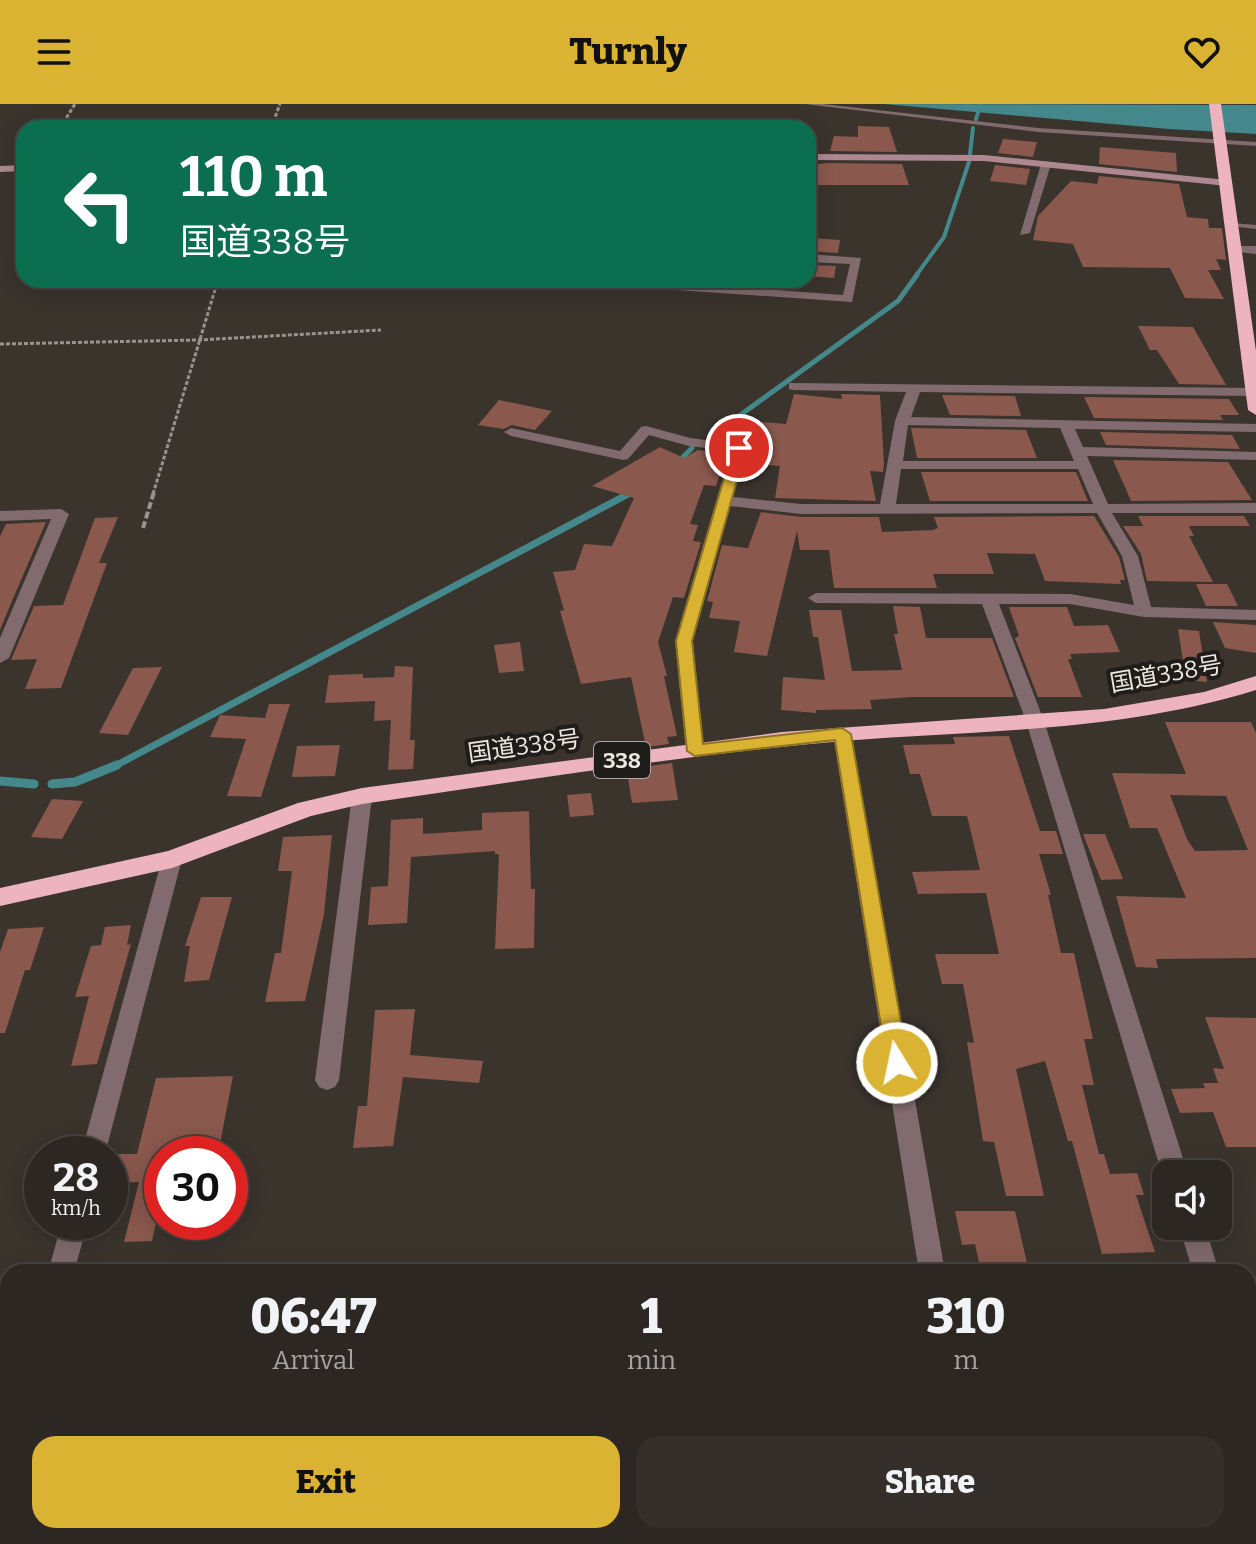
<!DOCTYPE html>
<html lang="en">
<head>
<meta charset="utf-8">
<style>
  :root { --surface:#2c2722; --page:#342f2a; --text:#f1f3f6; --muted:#a6a5a5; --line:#484440; --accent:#dbb333 }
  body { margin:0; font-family:Bitter,"Noto Sans JP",serif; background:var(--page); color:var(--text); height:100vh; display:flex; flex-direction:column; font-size:30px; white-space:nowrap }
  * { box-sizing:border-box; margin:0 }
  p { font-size:26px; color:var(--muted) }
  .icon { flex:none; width:44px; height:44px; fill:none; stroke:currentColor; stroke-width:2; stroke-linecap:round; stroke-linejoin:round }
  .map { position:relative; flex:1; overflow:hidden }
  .drawer { position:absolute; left:0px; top:1160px; width:1256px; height:280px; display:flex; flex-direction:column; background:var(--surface); border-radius:24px 24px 0 0; box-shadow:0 4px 20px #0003,0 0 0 2px var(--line) }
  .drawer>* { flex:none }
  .top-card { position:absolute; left:16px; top:16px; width:800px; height:168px; border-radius:24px; box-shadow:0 4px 20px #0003,0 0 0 2px var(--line); background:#0b6e4f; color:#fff; overflow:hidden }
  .fabs { position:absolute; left:1152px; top:1056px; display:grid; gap:16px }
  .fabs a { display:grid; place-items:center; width:80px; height:80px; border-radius:16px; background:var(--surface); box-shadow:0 4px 20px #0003,0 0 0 2px var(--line); font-size:40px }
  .speed { position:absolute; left:24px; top:1032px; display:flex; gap:16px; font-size:40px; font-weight:700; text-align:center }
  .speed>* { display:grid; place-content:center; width:104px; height:104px; border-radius:50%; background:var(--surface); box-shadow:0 4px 20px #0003,0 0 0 2px var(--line); line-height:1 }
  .speed small { font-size:20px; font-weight:400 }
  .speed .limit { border:12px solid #d22; background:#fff; color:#111 }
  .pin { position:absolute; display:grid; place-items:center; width:68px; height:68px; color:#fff; margin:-34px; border:4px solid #fff; border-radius:50%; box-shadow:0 2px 8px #0007 }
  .me { position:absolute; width:88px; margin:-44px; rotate:350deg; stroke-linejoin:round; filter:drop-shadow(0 0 6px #0008) }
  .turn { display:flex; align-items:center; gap:28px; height:168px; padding:0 32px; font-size:36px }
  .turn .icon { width:104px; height:104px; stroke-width:2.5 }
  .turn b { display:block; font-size:56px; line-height:68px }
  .eta { display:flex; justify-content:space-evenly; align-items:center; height:136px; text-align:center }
  .eta b { font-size:48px; font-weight:800; line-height:56px }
  .button { display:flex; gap:16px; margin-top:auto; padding:16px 32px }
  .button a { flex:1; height:92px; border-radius:24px; background:var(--accent); color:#111; font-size:32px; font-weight:800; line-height:92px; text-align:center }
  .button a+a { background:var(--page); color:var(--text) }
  header { display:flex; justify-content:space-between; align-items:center; height:104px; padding:0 32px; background:var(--accent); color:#111; font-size:36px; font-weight:800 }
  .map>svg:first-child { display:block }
  .water { fill:#44888b }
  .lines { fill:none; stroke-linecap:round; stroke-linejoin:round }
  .stream-far3 { stroke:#44888b; stroke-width:4 }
  .stream-far2 { stroke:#44888b; stroke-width:5 }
  .stream-far1 { stroke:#44888b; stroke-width:7 }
  .stream { stroke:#44888b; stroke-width:9 }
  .building { fill:#8a584d; fill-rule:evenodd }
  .path-far1 { stroke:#98938d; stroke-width:3; stroke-dasharray:4 2; stroke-linecap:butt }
  .path { stroke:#98938d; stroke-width:4; stroke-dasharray:7 3; stroke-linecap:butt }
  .lane { fill:#826b6f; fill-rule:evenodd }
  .street { fill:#826b6f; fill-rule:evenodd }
  .secondary { fill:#ae8890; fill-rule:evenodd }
  .highway { fill:#edb3bf; fill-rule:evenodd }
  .route { fill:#dbb333; stroke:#8e7421; stroke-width:2 }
  .labels { text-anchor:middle; stroke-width:8; stroke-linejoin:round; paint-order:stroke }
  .shield { fill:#1f1c19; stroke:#aeaaa6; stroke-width:2 }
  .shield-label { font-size:22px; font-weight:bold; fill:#ebe7e2 }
  .street-label { font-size:24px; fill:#ebe7e2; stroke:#1f1c19 }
</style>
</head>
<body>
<header><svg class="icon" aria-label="menu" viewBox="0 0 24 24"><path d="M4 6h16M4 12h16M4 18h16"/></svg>Turnly<svg class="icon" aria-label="heart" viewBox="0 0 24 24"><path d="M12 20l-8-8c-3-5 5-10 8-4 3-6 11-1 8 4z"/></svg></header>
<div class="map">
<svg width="1256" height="1440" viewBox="0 0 1256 1440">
  <rect width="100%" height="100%" fill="#3a342d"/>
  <polygon class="water" points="884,0 1256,1 1256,30 1169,25"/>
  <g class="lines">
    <g class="stream-far3">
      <polyline points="976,15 981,0"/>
      <polyline points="970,50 973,24"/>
      <polyline points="915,173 944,133 969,58"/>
    </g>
    <g class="stream-far2">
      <polyline points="710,333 898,197 917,171"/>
      <polyline points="677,359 692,344"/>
      <polyline points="629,390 632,388"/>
    </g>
    <polyline class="stream-far1" points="113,663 632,388"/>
    <g class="stream">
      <polyline points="0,677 34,680"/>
      <polyline points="52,680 75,678 117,661"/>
    </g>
  </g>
  <g class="building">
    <polygon points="858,22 889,23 897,48 830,47 834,32 858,33"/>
    <polygon points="1003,35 1037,38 1033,53 998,49"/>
    <polygon points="1100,43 1176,49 1177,68 1099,60"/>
    <polygon points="827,59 902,60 909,81 816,81 811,61"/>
    <polygon points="995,61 1030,65 1026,81 990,77"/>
    <polygon points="1099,72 1179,80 1187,113 1208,115 1209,124 1222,124 1226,156 1216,155 1221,166 1208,166 1224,195 1185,194 1170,164 1083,163 1073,140 1033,136 1038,112 1071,77 1097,80"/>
    <polygon points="811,134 840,136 838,149 808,147"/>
    <polygon points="808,161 836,162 834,174 808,172"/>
    <polygon points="1138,222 1193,223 1226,281 1179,280 1157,246 1150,246"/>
    <polygon points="794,290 842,295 841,290 880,291 884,360 883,368 870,367 876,397 775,394 780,362 745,359 749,345 746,339 718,335 729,328 759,333 762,318 786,320"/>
    <polygon points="942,291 1015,292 1021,312 950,311"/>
    <polygon points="1084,293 1229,295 1239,311 1220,311 1223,316 1094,314"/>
    <polygon points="499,296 552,307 535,326 512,321 503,325 478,321"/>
    <polygon points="911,324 1026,326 1037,354 917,354"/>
    <polygon points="1100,328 1232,331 1240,345 1106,341"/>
    <polygon points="660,343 684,354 698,346 727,350 716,382 704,381 690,420 698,421 693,437 701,438 684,494 673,493 658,538 667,572 664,572 677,632 667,633 669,640 646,643 631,573 581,580 560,507 564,506 553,468 575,466 584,440 612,442 634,394 592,382"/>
    <polygon points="1113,356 1228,358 1252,396 1131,397"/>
    <polygon points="921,368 1076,368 1088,397 930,397"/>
    <polygon points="761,408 801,413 879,413 882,428 933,426 938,424 934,413 1094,412 1119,453 1125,476 1120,476 1121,480 1045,477 1035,450 987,449 994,470 933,470 937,484 834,484 829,446 800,446 797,427 767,552 734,548 740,517 709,514 713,498 707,497 722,441 748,444"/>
    <polygon points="1138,412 1244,412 1250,422 1189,422 1194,432 1189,432 1213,478 1147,477 1141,450 1123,422 1143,422"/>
    <polygon points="118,413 99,459 107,459 61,584 25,585 37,555 11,556 34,502 63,501 95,414"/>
    <polygon points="46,418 9,504 0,526 0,432 6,420"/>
    <polygon points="1196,480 1227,480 1238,502 1206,502"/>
    <polygon points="893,502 920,503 926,534 992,534 1014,593 911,593 870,596 872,605 816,606 816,609 781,606 783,573 825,576 818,533 813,533 809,506 841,506 852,567 902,566 894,530 898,530"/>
    <polygon points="1009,503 1067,503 1074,522 1108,521 1120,548 1070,550 1072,555 1068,555 1082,593 1038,593 1015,534 1019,532"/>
    <polygon points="1213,518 1256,521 1256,549 1225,544"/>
    <polygon points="1178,525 1199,527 1207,578 1186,576"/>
    <polygon points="520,538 524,567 499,569 494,541"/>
    <polygon points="395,562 413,563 410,636 415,636 413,665 388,666 391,616 374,617 375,597 325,599 329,571 363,570 363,574 394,573"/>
    <polygon points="162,563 128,631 99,629 133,564"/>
    <polygon points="269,600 290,600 261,693 227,692 246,635 210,633 220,611 265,614"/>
    <path d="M 1165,618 L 1251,618 L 1256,629 L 1256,854 L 1156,855 L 1158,864 L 1136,863 L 1116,792 L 1186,794 L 1157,724 L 1130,724 L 1112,669 L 1186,670 ZM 1170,691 L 1226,692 L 1248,746 L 1195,747 L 1187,735 Z"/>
    <polygon points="1009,632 1040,727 1056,727 1063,750 1039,750 1051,791 1048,791 1061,849 1074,849 1093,935 1084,935 1094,981 1082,981 1099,1050 1104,1050 1110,1070 1137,1069 1144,1091 1136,1091 1155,1148 1102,1150 1072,1037 1068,1037 1045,957 1016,965 1044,1092 1006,1092 994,1038 983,1037 967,938 974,939 963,880 942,880 935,850 999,850 986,789 918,790 912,768 980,766 967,712 932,712 920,670 910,670 903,641 955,640 953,633"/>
    <polygon points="340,641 335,672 292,673 297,642"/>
    <polygon points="672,659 678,696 632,699 628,674 651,672 649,662"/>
    <polygon points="591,689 594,711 570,713 567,691"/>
    <polygon points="52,695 83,697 62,735 31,733"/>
    <polygon points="529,707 531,785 535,785 534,844 495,845 499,750 495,750 495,747 411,753 407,819 368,821 371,783 388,782 391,716 423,714 423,730 482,726 482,709"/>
    <polygon points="1083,730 1105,730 1123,775 1101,776"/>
    <polygon points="332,731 324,810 305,897 265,898 275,849 281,849 292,767 278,767 283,733"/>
    <polygon points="201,793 232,793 209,876 184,878 190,842 185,842"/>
    <polygon points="131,821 127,841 131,840 97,960 71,962 89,892 75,893 91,842 101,841 105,823"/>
    <polygon points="44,823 30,866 25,866 5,929 0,929 0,848 8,825"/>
    <polygon points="415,905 410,951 483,957 479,979 403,973 393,1042 353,1044 358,1002 367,1002 375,906"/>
    <polygon points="1205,913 1256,914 1256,1043 1226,1043 1213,1008 1180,1009 1171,985 1205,984 1203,979 1218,979 1213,964 1224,965"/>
    <polygon points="233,972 218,1050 162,1050 162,1092 152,1137 124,1138 139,1078 110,1079 117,1050 137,1050 156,974"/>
    <polygon points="955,1107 1015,1107 1029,1168 981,1168 975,1140 962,1141"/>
  </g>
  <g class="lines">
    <g class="path-far1">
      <polyline points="60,24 75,0"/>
      <polyline points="271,24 280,0"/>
      <polyline points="0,240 198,236 381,226"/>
      <polyline points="153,390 218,176"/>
    </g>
    <polyline class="path" points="143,424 154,388"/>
    <g class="lane">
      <polygon points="805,0 823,0 1038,24 1256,38 1256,42 1038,28"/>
      <polygon points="1232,119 1256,121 1256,125 1230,122 1229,121"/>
    </g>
    <g class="street">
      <polygon points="1046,57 1051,60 1030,129 1020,131 1041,60"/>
      <polygon points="1234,142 1256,142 1256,150 1230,147 1230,143"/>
      <polygon points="808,150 861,154 852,198 589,180 583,176 639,176 843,191 850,160 808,158"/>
      <path d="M 789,279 L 1256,284 L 1254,292 L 920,288 L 911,313 L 1256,320 L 1256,328 L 1075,325 L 1083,343 L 1256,348 L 1256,356 L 1087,352 L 1108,400 L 1256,399 L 1256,409 L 1112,409 L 1138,452 L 1151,503 L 1256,506 L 1256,516 L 1144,513 L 1070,500 L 999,500 L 1044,617 L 1188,1070 L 1166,1070 L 1166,1078 L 1162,1070 L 1026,617 L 982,500 L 816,499 L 808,494 L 816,489 L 1070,490 L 1134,501 L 1122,452 L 1097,409 L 801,410 L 730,402 L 693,537 L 704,647 L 695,653 L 686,647 L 675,537 L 731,347 L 689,342 L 649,331 L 628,355 L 623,356 L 511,332 L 504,328 L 511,324 L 620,347 L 641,323 L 646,322 L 690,334 L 744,341 L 746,344 L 733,393 L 801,400 L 880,400 L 895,317 L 906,288 L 794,286 L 789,285 ZM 908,321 L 1060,324 L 1074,357 L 903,357 ZM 901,365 L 1078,365 L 1093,400 L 896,400 Z"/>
      <polygon points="61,405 69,410 9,554 0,559 0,534 51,415 0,417 0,407"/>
      <polygon points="842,624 851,630 945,1168 919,1168 833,630"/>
      <polygon points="362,685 372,692 339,976 335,983 327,986 319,983 315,976 352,692"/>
      <polygon points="172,748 179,750 182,755 105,1050 81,1050 162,755 165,750"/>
      <polygon points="62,1118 88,1118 74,1168 48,1168"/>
      <polygon points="1179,1122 1205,1122 1219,1168 1193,1168"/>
      <polygon points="1256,1235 1256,1263 1248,1265 1248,1237"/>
      <polygon points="8,1353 8,1410 0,1413 0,1357"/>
      <polygon points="927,1432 957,1432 960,1440 930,1440"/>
    </g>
    <g class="secondary">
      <polygon points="808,50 984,51 1227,76 1232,79 1227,82 984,57 808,56"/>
      <polygon points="24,61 24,67 0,68 0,62"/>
    </g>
    <g class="highway">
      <polygon points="1209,0 1221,0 1256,247 1256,311 1248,306"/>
      <path d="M 1256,572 L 1256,586 C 1121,628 982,626 843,637 C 682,651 522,677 362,700 L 311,712 L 172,764 L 0,802 L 0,784 L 168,747 L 298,699 L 362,684 L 782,628 L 1104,605 L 1204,588 Z"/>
    </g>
  </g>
  <polygon class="route" points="739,340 746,344 692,537 703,640 842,624 851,630 908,959 905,965 897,968 890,965 887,959 835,636 695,652 687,647 676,537 733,344"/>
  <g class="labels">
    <rect class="shield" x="594" y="638" width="56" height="36" rx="6"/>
    <g class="shield-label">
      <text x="622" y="664">338</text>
    </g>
    <g class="street-label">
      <text transform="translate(1166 570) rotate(-10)" y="8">国道338号</text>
      <text transform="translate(524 642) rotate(-8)" y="8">国道338号</text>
    </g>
  </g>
</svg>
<div class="fabs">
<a><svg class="icon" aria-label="sound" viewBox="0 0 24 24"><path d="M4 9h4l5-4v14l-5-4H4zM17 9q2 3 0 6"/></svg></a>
</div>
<div class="speed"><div>28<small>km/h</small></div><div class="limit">30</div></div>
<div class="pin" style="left:739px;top:344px;background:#d93025"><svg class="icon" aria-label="arrive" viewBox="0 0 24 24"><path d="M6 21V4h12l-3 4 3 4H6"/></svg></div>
<svg class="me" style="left:897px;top:959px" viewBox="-20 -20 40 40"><circle r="17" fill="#dbb333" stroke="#fff" stroke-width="3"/><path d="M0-11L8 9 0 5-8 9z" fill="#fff"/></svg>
<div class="top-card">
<div class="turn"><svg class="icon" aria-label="left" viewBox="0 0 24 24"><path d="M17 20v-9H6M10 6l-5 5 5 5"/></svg><div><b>110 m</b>国道338号</div></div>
</div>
<section class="drawer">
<div class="eta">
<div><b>06:47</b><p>Arrival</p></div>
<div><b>1</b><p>min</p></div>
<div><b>310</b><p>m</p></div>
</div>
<div class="button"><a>Exit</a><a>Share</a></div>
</section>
</div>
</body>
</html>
